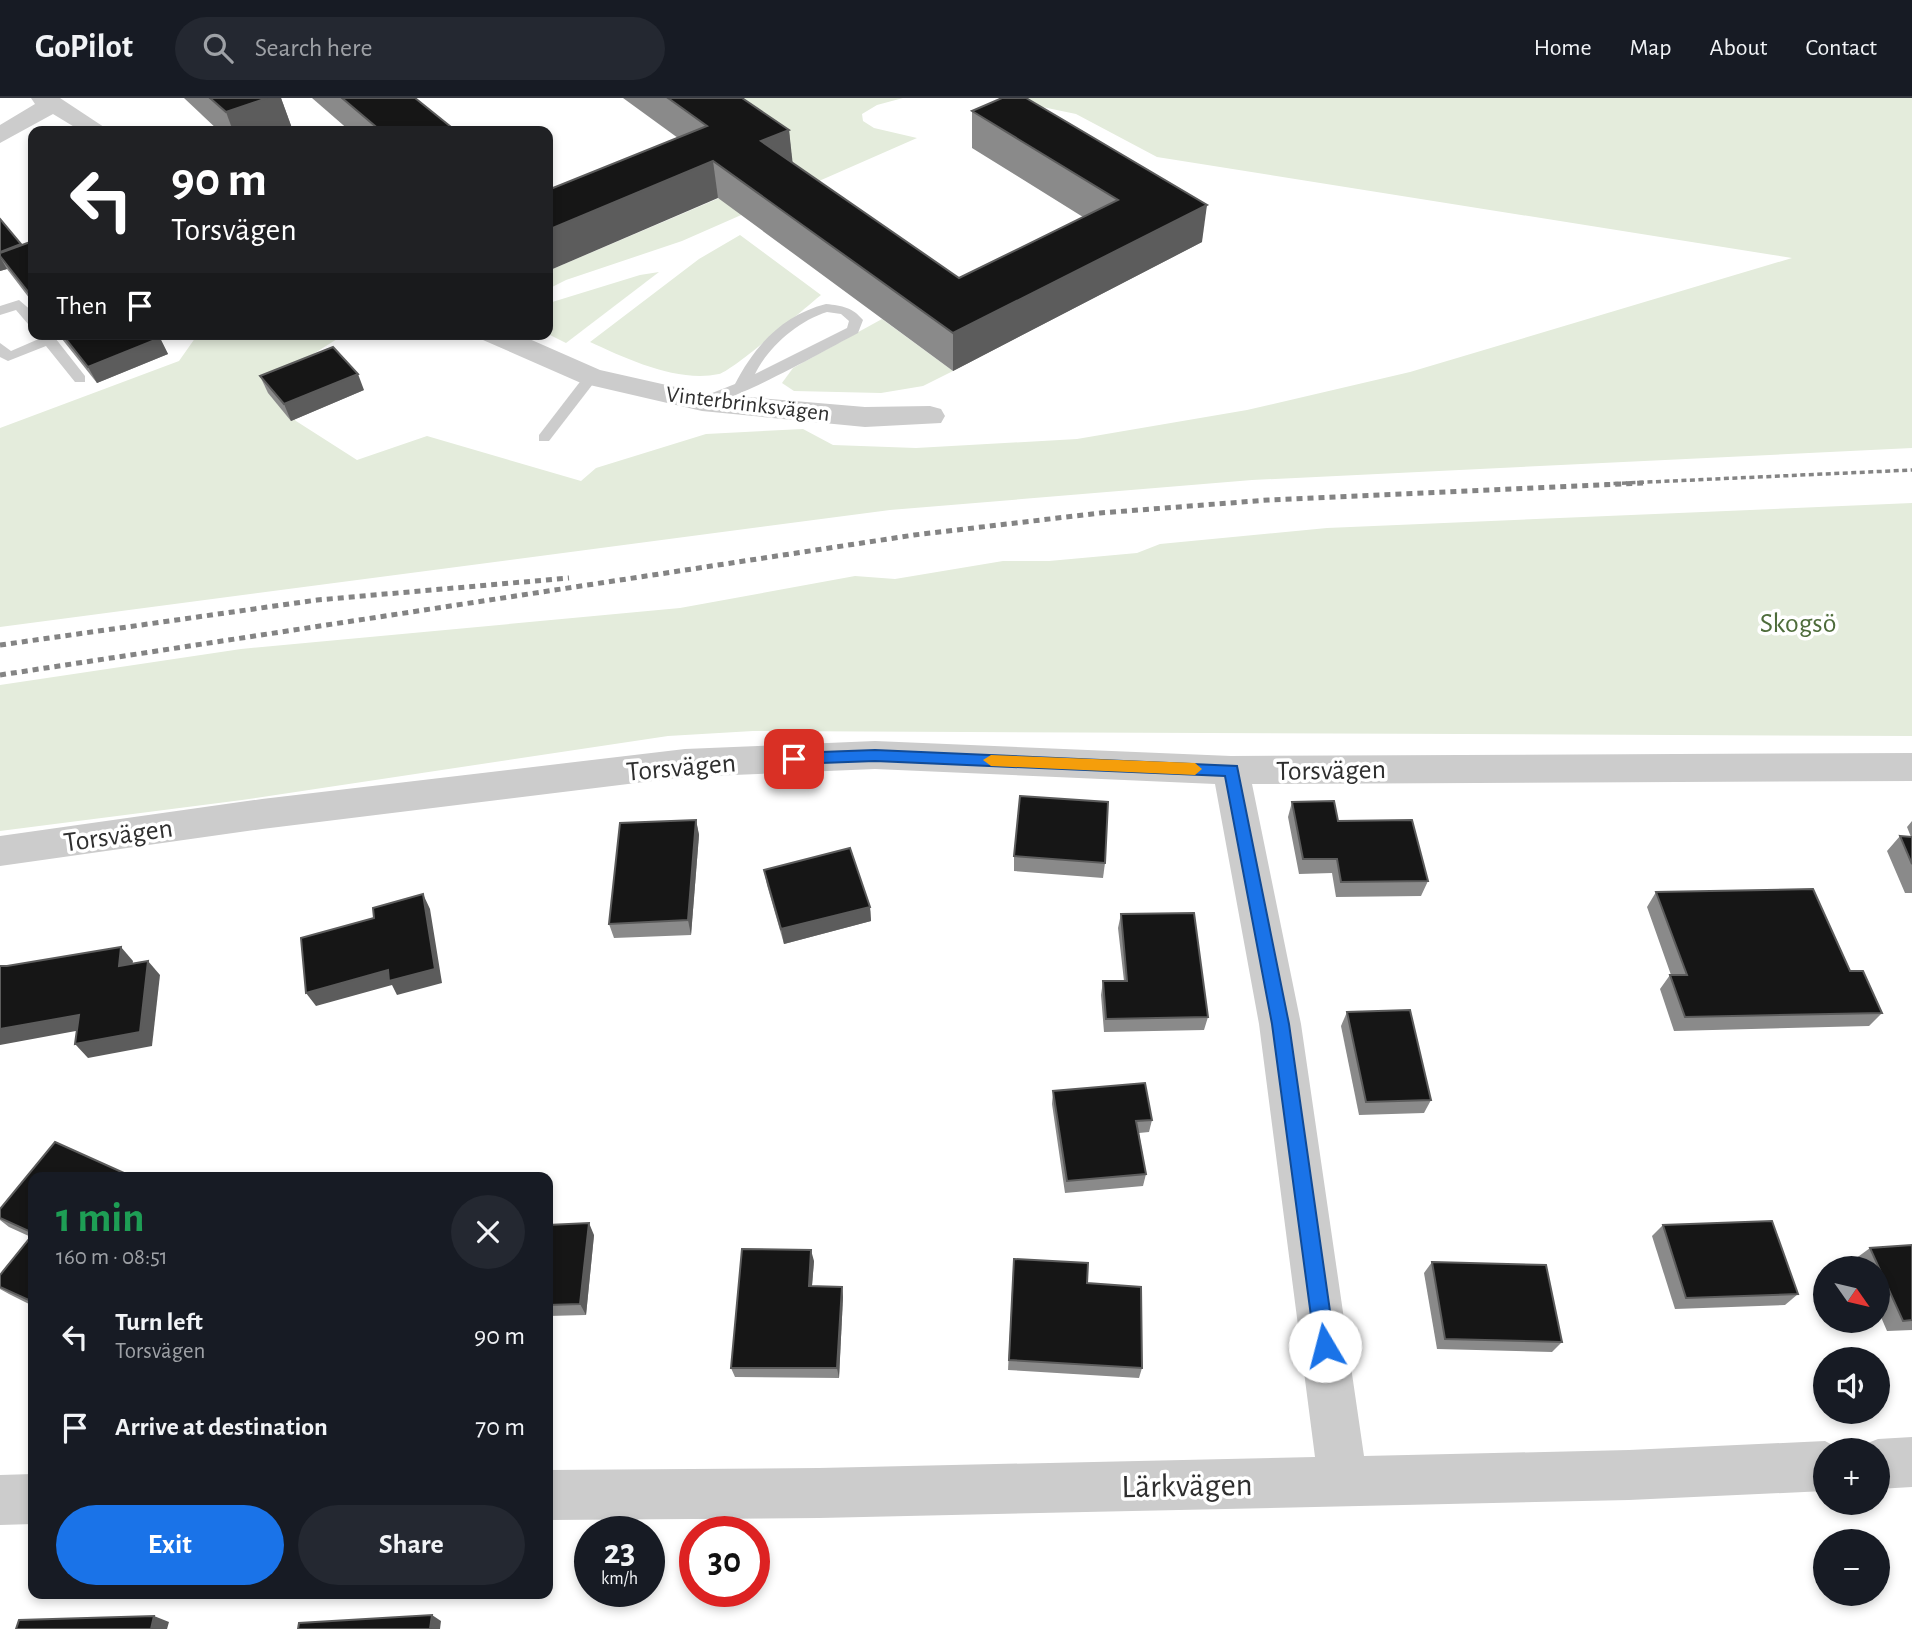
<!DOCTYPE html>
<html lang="en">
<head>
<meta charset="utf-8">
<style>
  :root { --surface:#171b24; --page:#242831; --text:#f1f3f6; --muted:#9ea1a6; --line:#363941; --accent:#1a73e8 }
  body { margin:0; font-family:"Alegreya Sans",sans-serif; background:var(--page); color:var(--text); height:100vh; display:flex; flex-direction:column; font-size:26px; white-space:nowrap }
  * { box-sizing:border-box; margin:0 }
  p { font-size:23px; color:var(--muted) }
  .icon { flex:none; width:38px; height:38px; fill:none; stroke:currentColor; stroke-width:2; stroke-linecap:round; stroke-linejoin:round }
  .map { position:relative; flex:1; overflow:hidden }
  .drawer { position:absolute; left:28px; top:1074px; width:525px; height:427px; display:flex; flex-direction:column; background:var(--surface); border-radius:14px; box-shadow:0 4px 10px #0003 }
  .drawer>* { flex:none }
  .banner { position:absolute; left:28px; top:28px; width:525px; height:214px; border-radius:14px; box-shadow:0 4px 10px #0003; background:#202124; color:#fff; overflow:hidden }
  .needle { width:46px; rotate:124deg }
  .fabs { position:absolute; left:1813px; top:1158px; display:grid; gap:14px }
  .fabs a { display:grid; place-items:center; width:77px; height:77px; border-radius:50%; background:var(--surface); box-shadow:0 4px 10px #0003; font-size:35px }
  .speed { position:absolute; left:574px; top:1418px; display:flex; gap:14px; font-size:35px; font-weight:700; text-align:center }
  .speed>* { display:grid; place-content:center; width:91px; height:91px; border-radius:50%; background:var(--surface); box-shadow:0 4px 10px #0003; line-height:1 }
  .speed small { font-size:18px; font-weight:400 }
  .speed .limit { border:10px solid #d22; background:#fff; color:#111 }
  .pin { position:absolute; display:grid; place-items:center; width:60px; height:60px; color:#fff; margin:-30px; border-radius:14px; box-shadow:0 4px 10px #0006 }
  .me { position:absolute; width:77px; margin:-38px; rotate:352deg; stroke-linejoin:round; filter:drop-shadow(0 0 5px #0008) }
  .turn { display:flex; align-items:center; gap:24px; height:147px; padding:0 28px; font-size:32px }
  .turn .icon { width:91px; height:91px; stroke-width:2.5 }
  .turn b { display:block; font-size:49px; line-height:60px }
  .then { display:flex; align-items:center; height:66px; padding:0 28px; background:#0003; gap:14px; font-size:26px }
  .round { display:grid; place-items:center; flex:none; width:74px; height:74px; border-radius:37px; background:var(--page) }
  .summary { display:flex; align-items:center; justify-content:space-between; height:119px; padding:0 28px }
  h1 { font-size:42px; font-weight:700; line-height:52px; color:#1e9e55 }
  .button { display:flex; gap:14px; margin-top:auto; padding:14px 28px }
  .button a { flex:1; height:80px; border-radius:42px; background:var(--accent); color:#fff; font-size:28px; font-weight:700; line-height:80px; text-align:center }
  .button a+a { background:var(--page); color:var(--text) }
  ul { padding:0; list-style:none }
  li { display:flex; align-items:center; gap:21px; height:91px; padding:0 28px }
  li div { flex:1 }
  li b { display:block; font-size:26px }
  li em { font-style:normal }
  header { display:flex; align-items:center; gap:42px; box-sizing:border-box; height:98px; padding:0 35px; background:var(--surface); border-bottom:2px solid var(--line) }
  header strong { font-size:33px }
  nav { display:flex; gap:38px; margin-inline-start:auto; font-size:24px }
  .search { width:490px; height:63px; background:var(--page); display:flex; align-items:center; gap:18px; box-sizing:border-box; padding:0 24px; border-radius:38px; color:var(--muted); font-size:26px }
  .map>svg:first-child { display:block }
  .green { fill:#e4ecdc }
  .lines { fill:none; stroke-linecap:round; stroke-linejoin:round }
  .lane { fill:#ccc; fill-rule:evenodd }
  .street { fill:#ccc; fill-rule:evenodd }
  .rail-far1 { stroke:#848484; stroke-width:3.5; stroke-dasharray:5 3.5; stroke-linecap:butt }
  .rail { stroke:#848484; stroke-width:5; stroke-dasharray:6 5; stroke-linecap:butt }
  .wall { fill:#8a8a8a }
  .shaded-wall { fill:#5c5c5c }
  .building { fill:#161616; stroke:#5c5c5c; stroke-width:2 }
  .route { fill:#1a73e8; stroke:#114b97; stroke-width:2 }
  .slow { fill:#f59e0b }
  .labels { text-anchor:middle; stroke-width:7; stroke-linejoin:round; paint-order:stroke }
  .far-street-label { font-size:23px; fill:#2f2f2f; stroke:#fff }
  .park-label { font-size:28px; fill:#4e6c3b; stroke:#fff }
  .street-label { font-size:28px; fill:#2f2f2f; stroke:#fff }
  .near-street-label { font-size:33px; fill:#2f2f2f; stroke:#fff }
</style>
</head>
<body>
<header>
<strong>GoPilot</strong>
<div class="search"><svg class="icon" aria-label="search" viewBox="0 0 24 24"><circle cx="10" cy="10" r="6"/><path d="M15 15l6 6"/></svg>Search here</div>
<nav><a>Home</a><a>Map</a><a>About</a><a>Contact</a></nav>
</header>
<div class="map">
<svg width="1912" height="1531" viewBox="0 0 1912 1531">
  <rect width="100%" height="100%" fill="#fff"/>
  <g class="green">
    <polygon points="694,0 903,0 877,7 862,16 863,23 874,30 917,40 682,143 566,182 548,191 548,173 792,69"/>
    <polygon points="999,0 1912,0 1912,350 1252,382 890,412 0,529 0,330 179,263 198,236 345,236 264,287 296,323 357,362 427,338 581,383 596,370 706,336 803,331 833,347 916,350 1077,341 1247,312 1410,274 1792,160 1157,59 1076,16"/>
    <path d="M 740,137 L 821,197 C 805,210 731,274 719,276 C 678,285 627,261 590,244 L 699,161 Z"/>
    <polygon points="659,174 566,245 548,236 549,205 640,177"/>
    <polygon points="882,221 953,273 923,288 881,295 794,293 782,285 793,270"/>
    <polygon points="1912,405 1912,638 753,633 668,638 242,702 0,733 0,587 241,551 680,510 855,478 895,481 1003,463 1049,463 1137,455 1160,446 1327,430"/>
  </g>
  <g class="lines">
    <g class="lane">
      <polygon points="19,202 33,214 33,227 28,226 16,212 0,217 0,208"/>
      <path d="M 826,206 C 843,208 852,209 863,222 L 858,235 C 831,249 719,313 697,307 L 697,301 L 735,286 C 755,247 783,217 826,206 ZM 827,214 L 841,216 L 849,223 L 847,230 L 755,276 C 768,249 798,223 827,214 Z"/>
      <polygon points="38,236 52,236 85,278 85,284 75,284 46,248 8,263 0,259 0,245 11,253 41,240"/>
      <polygon points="591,274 596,276 596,282 549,343 539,343 539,337 586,276"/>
    </g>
    <g class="street">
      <polygon points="31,0 60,0 110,33 81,33 53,16 0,45 0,27 35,6"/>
      <polygon points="479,236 518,236 600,272 702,295 865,309 930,308 941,311 945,318 941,325 865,329 702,313 581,285 483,242"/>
      <polygon points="875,643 1231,658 1912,655 1912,683 1252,686 1301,926 1364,1358 1629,1352 1825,1343 1844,1353 1825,1353 1825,1393 1629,1402 819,1420 548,1422 548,1372 819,1370 1315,1359 1259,926 1215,686 875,671 685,679 262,731 0,768 0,738 262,701 685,651"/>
      <polygon points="1912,1339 1912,1389 1878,1391 1878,1353 1859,1353 1860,1348 1878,1341"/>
      <polygon points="33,1376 33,1426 0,1427 0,1377"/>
    </g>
    <polyline class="rail-far1" points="1605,386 1912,372"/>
    <g class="rail">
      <polyline points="0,547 317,502 569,480"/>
      <polyline points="0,577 914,437 1100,415 1268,402 1643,385"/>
    </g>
  </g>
  <g class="wall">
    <polygon points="184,0 281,0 293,33 219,33"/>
    <polygon points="312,0 415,0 456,33 350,33"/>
    <polygon points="623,0 742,0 789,32 792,65 959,180 1083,119 972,50 972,13 1202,144 953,273 718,100 678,40"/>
    <polygon points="0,121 21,147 33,143 33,205 7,171 0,173"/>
    <polygon points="58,236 157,236 160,240 168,256 97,285"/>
    <polygon points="260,278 364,292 291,323 268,295"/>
    <polygon points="1292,704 1338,723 1428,783 1421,798 1336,799 1332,775 1299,776 1288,719"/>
    <polygon points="696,722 699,737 691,837 614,840 609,826"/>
    <polygon points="1912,723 1912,795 1905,795 1887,753 1900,738 1911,739 1907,729"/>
    <polygon points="1014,758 1105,765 1103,780 1014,773"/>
    <polygon points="764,772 870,809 871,823 784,846 767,787"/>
    <polygon points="1656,794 1850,873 1882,915 1869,928 1674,933 1660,891 1670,877 1671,877 1647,809"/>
    <polygon points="1121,816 1208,919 1204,932 1104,934 1101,897 1103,883 1124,883 1118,830"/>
    <polygon points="1347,914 1431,1002 1424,1015 1359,1017 1341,928"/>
    <polygon points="1053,993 1152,1022 1149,1034 1139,1035 1146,1076 1143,1088 1065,1095 1052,1006"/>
    <polygon points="33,1080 33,1208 9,1196 0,1191 0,1177 31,1139 9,1129 0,1122 0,1111"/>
    <polygon points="548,1127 594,1137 586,1217 548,1218"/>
    <polygon points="1663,1127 1798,1196 1785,1207 1675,1211 1652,1138"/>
    <polygon points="1912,1147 1912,1232 1887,1233 1878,1212 1878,1171 1860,1171 1855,1161 1870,1150"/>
    <polygon points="814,1163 812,1188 842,1189 843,1199 839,1280 735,1279 731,1270"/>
    <polygon points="1432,1164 1562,1244 1552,1254 1437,1251 1424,1175"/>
    <polygon points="1013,1173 1087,1185 1142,1270 1139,1280 1008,1272"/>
  </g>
  <g class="shaded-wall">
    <polygon points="267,0 281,0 293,33 233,33 226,14"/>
    <polygon points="789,32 793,68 761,43"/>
    <polygon points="713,63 718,100 548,173 548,132"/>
    <polygon points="1207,107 1202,144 953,273 953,235"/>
    <polygon points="0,159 7,171 0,173"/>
    <polygon points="160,240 168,256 97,285 88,269"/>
    <polygon points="358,276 364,292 291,323 284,306"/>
    <polygon points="696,722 699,737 691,837 688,822"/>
    <polygon points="423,796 430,811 442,885 397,897 392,887 316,908 306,895"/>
    <polygon points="870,809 871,823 784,846 781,831"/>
    <polygon points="121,849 133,863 130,882 119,868"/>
    <polygon points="148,863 160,877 152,948 88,960 75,946"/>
    <polygon points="79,917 92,930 0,947 0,931"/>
    <polygon points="589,1125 594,1137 586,1217 580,1206"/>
    <polygon points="811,1152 814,1163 811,1199 809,1188"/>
    <polygon points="842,1189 843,1199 839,1280 837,1270"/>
    <polygon points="432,1517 441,1523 440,1531 430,1531"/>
    <polygon points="154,1518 169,1524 167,1531 151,1531"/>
  </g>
  <g class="building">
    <polygon points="210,0 267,0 226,14"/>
    <polygon points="342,0 415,0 456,33 381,33"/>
    <polygon points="668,0 742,0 789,32 761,43 959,180 1118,102 972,13 1002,0 1026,0 1207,107 953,235 713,63 548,132 548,92 707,28"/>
    <polygon points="0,121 21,146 0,154"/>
    <polygon points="33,143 33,200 0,158 0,155"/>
    <polygon points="62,236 157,236 160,240 88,269"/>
    <polygon points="333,249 358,276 284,306 260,278"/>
    <polygon points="1020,698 1108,704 1105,765 1014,758"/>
    <polygon points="1334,703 1338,723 1412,722 1428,783 1341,784 1337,761 1303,761 1292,704"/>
    <polygon points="696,722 688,822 609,826 620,725"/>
    <polygon points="1900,738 1912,739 1912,766"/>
    <polygon points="850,750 870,809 781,831 764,772"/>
    <polygon points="1813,791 1850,873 1863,873 1882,915 1685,919 1670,877 1687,877 1656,794"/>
    <polygon points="423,796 435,871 389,883 388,872 306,895 301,840 374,820 373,810"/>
    <polygon points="1194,815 1208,919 1106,921 1103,883 1127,883 1121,816"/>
    <polygon points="121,849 119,868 148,863 140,934 75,946 79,917 0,931 0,868 7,868"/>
    <polygon points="1410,912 1431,1002 1366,1004 1347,914"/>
    <polygon points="1145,985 1152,1022 1136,1023 1146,1076 1067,1083 1053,993"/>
    <polygon points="55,1044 135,1080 33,1080 33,1135 0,1120 0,1111"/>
    <polygon points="1772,1123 1798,1196 1686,1200 1663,1127"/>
    <polygon points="589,1125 580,1206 548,1207 548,1127"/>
    <polygon points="33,1136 33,1204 0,1189 0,1177"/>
    <polygon points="1912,1147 1912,1222 1903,1223 1870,1150"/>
    <polygon points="742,1151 811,1152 809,1188 842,1189 837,1270 731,1270"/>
    <polygon points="1014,1161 1088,1165 1087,1185 1141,1189 1142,1270 1009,1262"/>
    <polygon points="1432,1164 1546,1167 1562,1244 1445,1241"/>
    <polygon points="432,1517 430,1531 298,1531 299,1525"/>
    <polygon points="154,1518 151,1531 16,1531 19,1522"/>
  </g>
  <polygon class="route" points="875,652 1237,668 1289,926 1335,1248 1332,1255 1325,1258 1318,1255 1315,1248 1272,926 1225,678 875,663 794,666 786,661 794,655"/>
  <polygon class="slow" points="991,657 1195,665 1202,671 1195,677 991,668 983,662"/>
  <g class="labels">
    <g class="far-street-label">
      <text transform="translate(748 305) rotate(7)" y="8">Vinterbrinksvägen</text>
    </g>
    <g class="park-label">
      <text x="1798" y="534">Skogsö</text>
    </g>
    <g class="street-label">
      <text transform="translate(681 668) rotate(-5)" y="10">Torsvägen</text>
      <text transform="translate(1331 671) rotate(-1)" y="10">Torsvägen</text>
      <text transform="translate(118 736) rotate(-8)" y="10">Torsvägen</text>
    </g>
    <g class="near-street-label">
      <text transform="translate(1187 1386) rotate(-1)" y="12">Lärkvägen</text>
    </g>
  </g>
</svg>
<div class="fabs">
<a><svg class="needle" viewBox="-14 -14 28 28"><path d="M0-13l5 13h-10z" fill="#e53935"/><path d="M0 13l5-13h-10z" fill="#9ea1a6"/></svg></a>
<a><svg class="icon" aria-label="sound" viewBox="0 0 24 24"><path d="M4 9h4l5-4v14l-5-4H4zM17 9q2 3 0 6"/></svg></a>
<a>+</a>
<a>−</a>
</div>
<div class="speed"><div>23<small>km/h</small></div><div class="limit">30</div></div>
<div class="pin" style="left:794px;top:661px;background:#d93025"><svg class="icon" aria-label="arrive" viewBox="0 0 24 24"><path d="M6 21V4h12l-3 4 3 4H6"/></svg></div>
<svg class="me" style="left:1325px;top:1248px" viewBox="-20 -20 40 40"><circle r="19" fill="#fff"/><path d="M0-13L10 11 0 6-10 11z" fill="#1a73e8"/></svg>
<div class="banner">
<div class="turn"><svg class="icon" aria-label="left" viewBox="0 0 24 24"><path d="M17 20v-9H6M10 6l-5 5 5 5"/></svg><div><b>90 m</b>Torsvägen</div></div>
<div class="then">Then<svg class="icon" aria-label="arrive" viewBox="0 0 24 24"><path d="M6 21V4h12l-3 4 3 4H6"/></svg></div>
</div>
<section class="drawer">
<div class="summary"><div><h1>1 min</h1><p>160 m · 08:51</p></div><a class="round"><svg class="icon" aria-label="close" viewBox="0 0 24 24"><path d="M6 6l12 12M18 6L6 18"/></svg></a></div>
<ul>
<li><svg class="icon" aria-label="left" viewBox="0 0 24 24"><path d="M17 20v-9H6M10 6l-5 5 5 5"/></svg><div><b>Turn left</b><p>Torsvägen</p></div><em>90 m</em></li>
<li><svg class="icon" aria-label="arrive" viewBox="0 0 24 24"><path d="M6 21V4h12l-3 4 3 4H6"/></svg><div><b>Arrive at destination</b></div><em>70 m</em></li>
</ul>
<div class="button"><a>Exit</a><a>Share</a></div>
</section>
</div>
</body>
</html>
